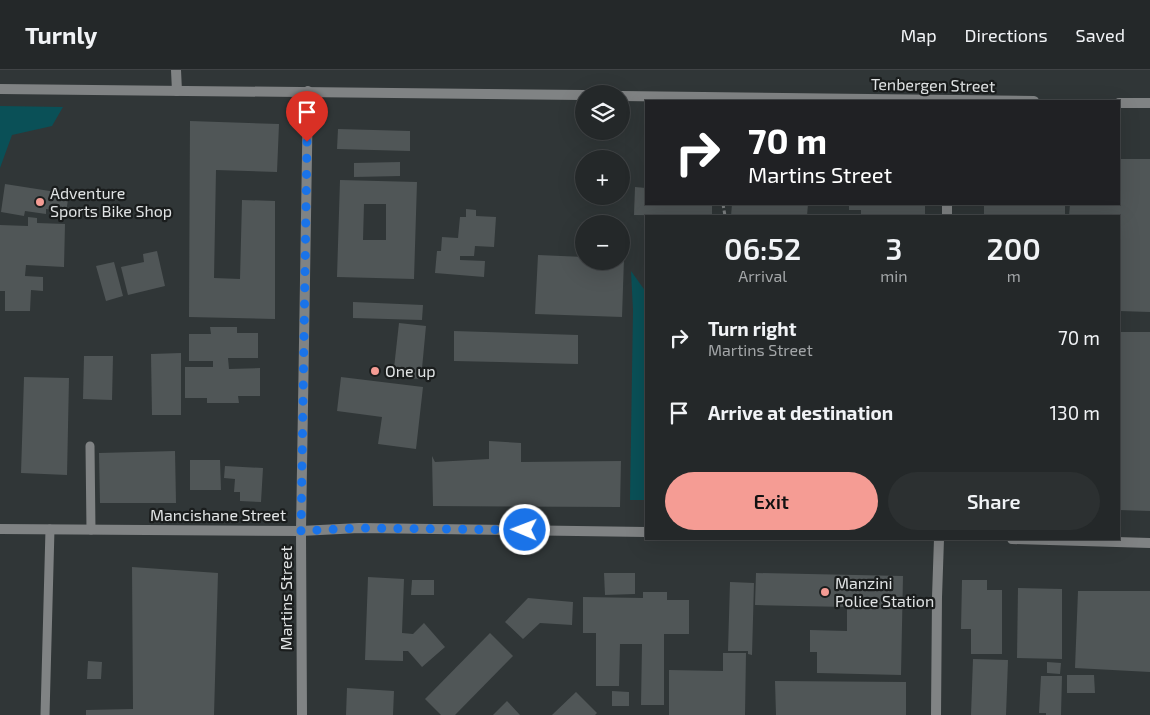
<!DOCTYPE html>
<html lang="en">
<head>
<meta charset="utf-8">
<style>
  :root { --surface:#242829; --page:#2c3031; --text:#f1f3f6; --muted:#a3a6a8; --line:#414446; --accent:#f59c94 }
  body { margin:0; font-family:"Exo 2",sans-serif; background:var(--page); color:var(--text); height:100vh; display:flex; flex-direction:column; font-size:19px; white-space:nowrap }
  * { box-sizing:border-box; margin:0 }
  p { font-size:16px; color:var(--muted) }
  .icon { flex:none; width:28px; height:28px; fill:none; stroke:currentColor; stroke-width:2; stroke-linecap:round; stroke-linejoin:round }
  .map { position:relative; flex:1; overflow:hidden }
  .panel { position:absolute; left:645px; top:145px; width:475px; height:325px; display:flex; flex-direction:column; background:var(--surface); border-radius:0px; box-shadow:0 5px 20px #0002,0 0 0 1px var(--line) }
  .panel>* { flex:none }
  .guide { position:absolute; left:645px; top:30px; width:475px; height:105px; border-radius:0px; box-shadow:0 5px 20px #0002,0 0 0 1px var(--line); background:#202124; color:#fff; overflow:hidden }
  .tools { position:absolute; left:575px; top:15px; display:grid; gap:10px }
  .tools a { display:grid; place-items:center; width:55px; height:55px; border-radius:50%; background:var(--surface); box-shadow:0 5px 20px #0002,0 0 0 1px var(--line); font-size:25px }
  .pin { position:absolute; display:grid; place-items:center; width:42px; height:42px; color:#fff; margin:-51px -21px; border-radius:50% 50% 50% 0; rotate:-45deg; box-shadow:0 0 5px #0007 }
  .pin .icon { rotate:45deg }
  .me { position:absolute; width:55px; margin:-28px; rotate:271deg; stroke-linejoin:round; filter:drop-shadow(0 0 4px #0008) }
  .turn { display:flex; align-items:center; gap:18px; height:105px; padding:0 20px; font-size:22px }
  .turn .icon { width:65px; height:65px; stroke-width:2.5 }
  .turn b { display:block; font-size:35px; line-height:42px }
  .eta { display:flex; justify-content:space-evenly; align-items:center; height:85px; text-align:center }
  .eta b { font-size:30px; font-weight:600; line-height:35px }
  .primary-button { display:flex; gap:10px; margin-top:auto; padding:10px 20px }
  .primary-button a { flex:1; height:58px; border-radius:30px; background:var(--accent); color:#111; font-size:20px; font-weight:600; line-height:58px; text-align:center }
  .primary-button a+a { background:var(--page); color:var(--text) }
  ul { padding:0; list-style:none }
  li { display:flex; align-items:center; gap:15px; height:75px; padding:0 20px }
  li div { flex:1 }
  li b { display:block; font-size:19px }
  li em { font-style:normal }
  header { display:flex; align-items:center; gap:30px; box-sizing:border-box; height:70px; padding:0 25px; background:var(--surface); border-bottom:1px solid var(--line) }
  header strong { font-size:24px }
  nav { display:flex; gap:28px; margin-inline-start:auto; font-size:18px }
  .map>svg:first-child { display:block }
  .green { fill:#0a5057 }
  .building { fill:#505657; fill-rule:evenodd }
  .lines { fill:none; stroke-linecap:round; stroke-linejoin:round }
  .path { stroke:#7f8384; stroke-width:3; stroke-dasharray:4 2.5; stroke-linecap:butt }
  .service { stroke:#808384; stroke-width:9 }
  .minor { stroke:#808384; stroke-width:10 }
  .route { stroke:#1a73e8; stroke-width:9; stroke-dasharray:0 16.2 }
  .poi-dot { fill:#f59c94; stroke:#1a1d1d; stroke-width:2 }
  .labels { text-anchor:middle; stroke-width:4.5; stroke-linejoin:round; paint-order:stroke }
  .street-label { font-size:16px; fill:#e0e3e4; stroke:#1a1d1d }
  .poi-label { font-size:16px; fill:#e0e3e4; stroke:#1a1d1d; text-anchor:start }
</style>
</head>
<body>
<header>
<strong>Turnly</strong>
<nav><a>Map</a><a>Directions</a><a>Saved</a></nav>
</header>
<div class="map">
<svg width="1150" height="645" viewBox="0 0 1150 645">
  <rect width="100%" height="100%" fill="#303637"/>
  <g class="green">
    <polygon points="0,36 63,37 52,56 12,65 0,98"/>
    <polygon points="631,201 646,222 646,430 630,430 633,240"/>
  </g>
  <g class="building">
    <polygon points="190,51 279,54 277,102 216,100 214,208 240,209 242,130 275,131 275,249 189,247"/>
    <polygon points="338,59 410,61 410,81 337,79"/>
    <polygon points="1119,89 1150,89 1150,242 1119,241 1119,146 1069,146 1070,134 1119,134"/>
    <polygon points="400,92 400,106 354,107 354,93"/>
    <path d="M 340,110 L 417,112 L 414,209 L 337,207 ZM 364,134 L 386,134 L 386,170 L 363,170 Z"/>
    <polygon points="5,114 69,124 66,142 46,139 46,144 25,141 24,146 1,142"/>
    <polygon points="635,117 646,118 646,134 712,134 712,146 634,145"/>
    <polygon points="732,134 808,134 807,146 731,146"/>
    <polygon points="849,134 925,134 925,146 861,146 861,140 849,140"/>
    <rect x="984" y="134" width="81" height="12"/>
    <polygon points="466,139 476,140 476,146 496,147 494,177 475,176 474,186 460,186 460,190 485,191 484,207 435,203 437,181 441,181 442,167 458,168 460,147 466,147"/>
    <polygon points="28,147 37,148 37,153 65,154 64,197 26,195 25,206 43,207 43,221 31,220 30,241 5,241 5,221 0,221 0,155 28,156"/>
    <polygon points="157,181 165,216 128,225 121,197 144,192 143,184"/>
    <polygon points="538,185 584,187 584,191 621,191 621,188 624,188 622,247 535,244"/>
    <polygon points="114,192 123,226 106,231 96,196"/>
    <polygon points="353,232 423,235 422,250 353,248"/>
    <polygon points="399,253 426,256 421,309 393,307"/>
    <polygon points="210,257 237,257 237,263 258,263 258,288 228,288 229,299 260,298 260,326 238,326 239,333 207,333 207,328 185,328 185,297 213,297 213,291 189,291 189,264 211,264"/>
    <polygon points="454,261 578,265 578,294 454,291"/>
    <polygon points="1120,262 1150,262 1150,441 1119,440"/>
    <polygon points="181,283 181,345 152,345 151,284"/>
    <polygon points="84,286 113,286 112,330 83,329"/>
    <polygon points="24,307 69,308 67,405 21,403"/>
    <polygon points="341,307 423,317 416,379 378,374 382,347 337,341"/>
    <polygon points="489,371 521,373 521,392 621,391 620,437 433,436 432,386 435,392 489,389"/>
    <polygon points="175,381 176,433 100,433 99,383"/>
    <polygon points="190,390 220,390 221,420 190,420"/>
    <polygon points="225,396 263,398 261,432 240,431 240,422 234,422 235,409 224,408"/>
    <polygon points="132,497 218,503 214,645 86,645 86,640 133,639"/>
    <polygon points="604,503 635,503 635,524 605,525"/>
    <polygon points="756,503 903,506 901,605 817,603 817,582 810,582 810,560 847,561 847,537 755,535"/>
    <polygon points="368,507 404,509 402,563 413,564 424,553 445,577 422,597 408,581 403,581 403,591 365,590"/>
    <polygon points="412,510 434,510 434,525 411,525"/>
    <polygon points="962,510 987,510 987,520 1002,520 1002,584 971,584 971,559 961,559"/>
    <polygon points="730,512 754,513 752,585 748,584 748,581 728,581"/>
    <polygon points="1018,518 1062,519 1062,589 1017,588"/>
    <polygon points="1078,521 1150,521 1150,602 1075,598"/>
    <polygon points="643,522 667,522 667,530 689,530 689,564 664,564 664,635 641,635 642,574 620,574 619,616 596,616 596,563 583,563 583,527 643,528"/>
    <polygon points="528,528 573,532 572,555 540,553 523,569 505,552"/>
    <polygon points="490,563 513,586 455,645 441,645 425,629"/>
    <polygon points="723,583 746,583 745,645 669,645 669,600 723,601"/>
    <polygon points="973,589 1008,590 1006,645 971,645"/>
    <polygon points="88,591 102,592 101,609 87,609"/>
    <polygon points="1047,592 1061,593 1060,604 1047,603"/>
    <polygon points="1067,605 1094,605 1095,623 1067,623"/>
    <polygon points="1041,606 1062,606 1061,645 1046,645 1046,643 1039,643"/>
    <polygon points="775,611 906,612 906,645 776,645"/>
    <polygon points="347,618 394,621 393,645 346,645"/>
    <polygon points="612,621 629,622 629,636 612,636"/>
    <polygon points="576,622 597,643 595,645 552,645"/>
    <polygon points="507,631 520,645 493,645"/>
  </g>
  <g class="lines">
    <g class="path">
      <polyline points="723,134 725,146"/>
      <polyline points="249,438 249,448"/>
    </g>
    <g class="service">
      <polyline points="90,376 91,460"/>
      <polyline points="45,645 50,459"/>
    </g>
    <g class="minor">
      <polyline points="176,0 177,21"/>
      <polyline points="0,19 584,25"/>
      <polyline points="621,26 1034,31"/>
      <polyline points="1119,33 1150,33"/>
      <polyline points="947,146 947,134"/>
      <polyline points="0,459 301,461 359,458 646,462"/>
      <polyline points="1012,469 1150,473"/>
      <polyline points="302,645 301,461 308,21"/>
      <polyline points="936,645 937,527 939,469"/>
    </g>
  </g>
  <g class="lines">
    <polyline class="route" points="307,72 301,461 359,458 525,460"/>
  </g>
  <g class="poi-dot">
    <circle cx="40" cy="132" r="5"/>
    <circle cx="375" cy="301" r="5"/>
    <circle cx="825" cy="522" r="5"/>
  </g>
  <g class="labels">
    <g class="street-label">
      <text transform="translate(933 15) rotate(1)" y="6">Tenbergen Street</text>
      <text x="218" y="451">Mancishane Street</text>
      <text transform="translate(286 528) rotate(-90)" y="6">Martins Street</text>
    </g>
    <g class="poi-label">
      <text x="50" y="129">Adventure<tspan x="50" dy="18">Sports Bike Shop</tspan></text>
      <text x="385" y="307">One up</text>
      <text x="835" y="519">Manzini<tspan x="835" dy="18">Police Station</tspan></text>
    </g>
  </g>
</svg>
<div class="tools">
<a><svg class="icon" aria-label="layers" viewBox="0 0 24 24"><path d="M12 4l9 5-9 5-9-5zM3 14l9 5 9-5"/></svg></a>
<a>+</a>
<a>−</a>
</div>
<div class="pin" style="left:307px;top:72px;background:#d93025"><svg class="icon" aria-label="arrive" viewBox="0 0 24 24"><path d="M6 21V4h12l-3 4 3 4H6"/></svg></div>
<svg class="me" style="left:525px;top:460px" viewBox="-20 -20 40 40"><circle r="17" fill="#1a73e8" stroke="#fff" stroke-width="3"/><path d="M0-11L8 9 0 5-8 9z" fill="#fff"/></svg>
<div class="guide">
<div class="turn"><svg class="icon" aria-label="right" viewBox="0 0 24 24"><path d="M7 20v-9h11M14 6l5 5-5 5"/></svg><div><b>70 m</b>Martins Street</div></div>
</div>
<section class="panel">
<div class="eta">
<div><b>06:52</b><p>Arrival</p></div>
<div><b>3</b><p>min</p></div>
<div><b>200</b><p>m</p></div>
</div>
<ul>
<li><svg class="icon" aria-label="right" viewBox="0 0 24 24"><path d="M7 20v-9h11M14 6l5 5-5 5"/></svg><div><b>Turn right</b><p>Martins Street</p></div><em>70 m</em></li>
<li><svg class="icon" aria-label="arrive" viewBox="0 0 24 24"><path d="M6 21V4h12l-3 4 3 4H6"/></svg><div><b>Arrive at destination</b></div><em>130 m</em></li>
</ul>
<div class="primary-button"><a>Exit</a><a>Share</a></div>
</section>
</div>
</body>
</html>
